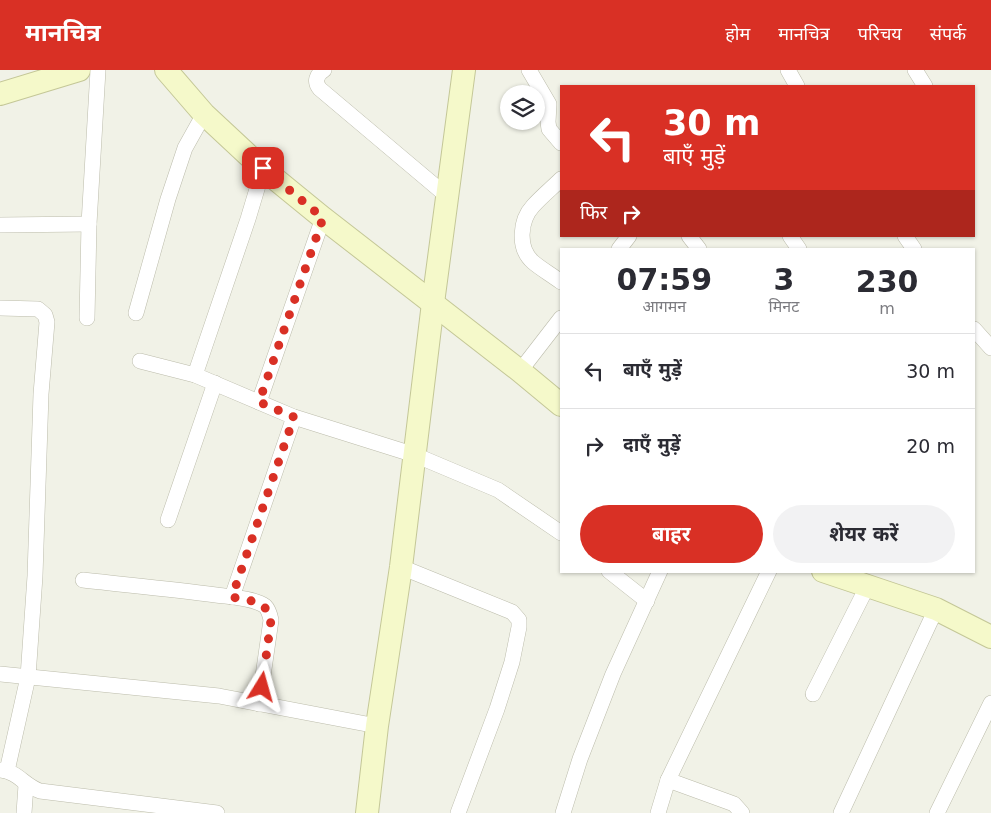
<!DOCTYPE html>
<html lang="hi">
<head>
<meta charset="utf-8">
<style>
  :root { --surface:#fff; --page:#f2f2f3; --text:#2b2b33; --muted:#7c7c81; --line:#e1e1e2; --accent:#d93025 }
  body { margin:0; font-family:"DejaVu Sans","Noto Sans Devanagari",sans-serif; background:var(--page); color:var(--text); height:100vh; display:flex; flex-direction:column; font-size:19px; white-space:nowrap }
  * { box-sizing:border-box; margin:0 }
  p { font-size:16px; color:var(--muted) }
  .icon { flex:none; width:28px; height:28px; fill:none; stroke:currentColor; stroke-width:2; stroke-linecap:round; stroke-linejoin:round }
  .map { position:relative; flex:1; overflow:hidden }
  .panel { position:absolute; left:560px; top:178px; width:415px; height:325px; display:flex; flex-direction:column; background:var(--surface); border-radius:0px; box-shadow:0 1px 4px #0004 }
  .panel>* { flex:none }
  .top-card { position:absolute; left:560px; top:15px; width:415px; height:152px; border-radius:0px; box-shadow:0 1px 4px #0004; background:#d93025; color:#fff; overflow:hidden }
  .fabs { position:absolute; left:500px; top:15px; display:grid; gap:10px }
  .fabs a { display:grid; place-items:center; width:45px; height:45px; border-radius:50%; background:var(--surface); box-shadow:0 1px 4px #0004; font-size:25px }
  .pin { position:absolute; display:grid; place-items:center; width:42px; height:42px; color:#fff; margin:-21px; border-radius:10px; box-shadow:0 2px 8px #0006 }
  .me { position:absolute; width:55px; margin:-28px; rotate:8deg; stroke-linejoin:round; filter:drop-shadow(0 0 4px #0008) }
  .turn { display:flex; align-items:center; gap:18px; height:105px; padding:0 20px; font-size:22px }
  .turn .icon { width:65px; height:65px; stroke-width:2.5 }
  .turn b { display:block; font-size:35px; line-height:42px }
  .then { display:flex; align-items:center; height:48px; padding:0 20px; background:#0003; gap:10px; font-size:19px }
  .eta { display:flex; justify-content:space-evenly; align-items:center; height:85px; text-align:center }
  .eta b { font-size:30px; font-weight:700; line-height:35px }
  .button { display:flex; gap:10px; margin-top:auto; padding:10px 20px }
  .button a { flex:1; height:58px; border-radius:30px; background:var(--accent); color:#fff; font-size:20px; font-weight:700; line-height:58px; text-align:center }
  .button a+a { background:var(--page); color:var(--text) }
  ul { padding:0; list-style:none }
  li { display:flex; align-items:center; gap:15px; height:75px; padding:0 20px; border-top:1px solid var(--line) }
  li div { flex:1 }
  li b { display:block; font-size:19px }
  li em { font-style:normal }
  header { display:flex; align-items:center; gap:30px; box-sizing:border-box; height:70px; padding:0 25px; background:var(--accent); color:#fff }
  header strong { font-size:24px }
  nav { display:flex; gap:28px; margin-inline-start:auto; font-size:18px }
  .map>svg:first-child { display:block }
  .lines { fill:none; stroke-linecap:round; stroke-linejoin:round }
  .street-casing { stroke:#bcbcab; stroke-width:16 }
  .secondary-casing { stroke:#c4c797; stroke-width:24 }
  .street { stroke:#fff; stroke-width:15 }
  .secondary { stroke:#f5f9ca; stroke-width:22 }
  .route { stroke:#d93025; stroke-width:9; stroke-dasharray:0 16.2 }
</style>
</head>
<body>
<header>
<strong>मानचित्र</strong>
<nav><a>होम</a><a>मानचित्र</a><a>परिचय</a><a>संपर्क</a></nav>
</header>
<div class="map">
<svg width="991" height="743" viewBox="0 0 991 743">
  <rect width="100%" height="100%" fill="#f1f2e7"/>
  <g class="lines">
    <g class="street-casing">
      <g id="street">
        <path d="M 324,0 C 316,5 314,12 320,19 L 447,126"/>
        <polyline points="529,0 549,34 548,52 549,59 561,73"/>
        <polyline points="788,0 797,16"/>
        <polyline points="915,0 925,16"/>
        <path d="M 561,109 C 552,118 542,126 533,136 C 520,150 517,178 533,192 C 541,199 552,205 561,212"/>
        <polyline points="0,155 89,154"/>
        <polyline points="689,166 699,179"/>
        <polyline points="790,166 799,179"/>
        <polyline points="905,166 914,179"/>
        <polyline points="619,179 629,166"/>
        <polyline points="0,238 38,239 45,245 47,252 41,324 35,506 28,607 7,701"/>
        <polyline points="136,243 168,129 185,78 204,44"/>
        <polyline points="87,248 89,154 98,0"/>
        <polyline points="974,259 991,278"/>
        <polyline points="140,291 195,305 294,347 415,385 498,420 561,463"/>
        <polyline points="520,301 561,248"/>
        <polyline points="195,305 248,149 263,99"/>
        <polyline points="259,332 323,148"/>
        <polyline points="168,450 215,313"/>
        <polyline points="401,497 512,542 519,550 519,557 512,592 497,639 458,743"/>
        <polyline points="609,501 647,531"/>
        <path d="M 83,510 C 127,515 172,519 216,525 C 230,527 254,528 265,536 C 269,540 270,545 271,550 L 259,634"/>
        <polyline points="232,527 294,347"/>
        <polyline points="0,604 219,626 377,656"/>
        <polyline points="813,624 867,517"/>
        <path d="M 0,700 C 19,702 23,715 40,721 L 217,743"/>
        <polyline points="668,710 734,734 742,743"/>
        <polyline points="24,743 26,715"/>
        <polyline points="563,743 580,689 613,604 660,501"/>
        <polyline points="658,743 668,710 769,501"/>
        <polyline points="841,743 936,539"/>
        <polyline points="937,743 991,633"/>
      </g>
    </g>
    <g class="secondary-casing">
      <g id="secondary">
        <polyline points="166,0 204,44 263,99 323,148 520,301 561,335"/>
        <polyline points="0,24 79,0"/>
        <polyline points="823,501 936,539 991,567"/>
        <polyline points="367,743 377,656 401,497 433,233 464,0"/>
      </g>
    </g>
    <use href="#street" class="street"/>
    <use href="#secondary" class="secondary"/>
  </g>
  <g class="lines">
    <path class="route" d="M 262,617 L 271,550 C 267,530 249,531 232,527 L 294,347 L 259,332 L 323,148 L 263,98"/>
  </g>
</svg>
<div class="fabs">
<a><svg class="icon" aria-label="layers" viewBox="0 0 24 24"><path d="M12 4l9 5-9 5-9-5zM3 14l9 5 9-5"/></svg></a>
</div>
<div class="pin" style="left:263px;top:98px;background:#d93025"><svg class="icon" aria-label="arrive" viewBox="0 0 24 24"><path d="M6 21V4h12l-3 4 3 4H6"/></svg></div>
<svg class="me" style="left:262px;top:617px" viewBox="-20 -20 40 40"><path d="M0-17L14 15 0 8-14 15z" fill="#d93025" stroke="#fff" stroke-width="4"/></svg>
<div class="top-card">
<div class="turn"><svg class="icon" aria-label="left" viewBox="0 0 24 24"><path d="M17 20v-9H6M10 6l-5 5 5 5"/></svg><div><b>30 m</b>बाएँ मुड़ें</div></div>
<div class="then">फिर<svg class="icon" aria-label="right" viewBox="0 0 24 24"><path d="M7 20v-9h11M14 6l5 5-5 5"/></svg></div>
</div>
<section class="panel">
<div class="eta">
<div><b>07:59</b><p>आगमन</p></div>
<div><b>3</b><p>मिनट</p></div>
<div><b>230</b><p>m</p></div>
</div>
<ul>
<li><svg class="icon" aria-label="left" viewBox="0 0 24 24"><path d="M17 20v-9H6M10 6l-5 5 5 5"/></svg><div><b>बाएँ मुड़ें</b></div><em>30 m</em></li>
<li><svg class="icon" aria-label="right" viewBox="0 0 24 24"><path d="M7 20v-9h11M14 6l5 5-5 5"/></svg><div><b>दाएँ मुड़ें</b></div><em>20 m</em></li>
</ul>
<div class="button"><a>बाहर</a><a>शेयर करें</a></div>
</section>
</div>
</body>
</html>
